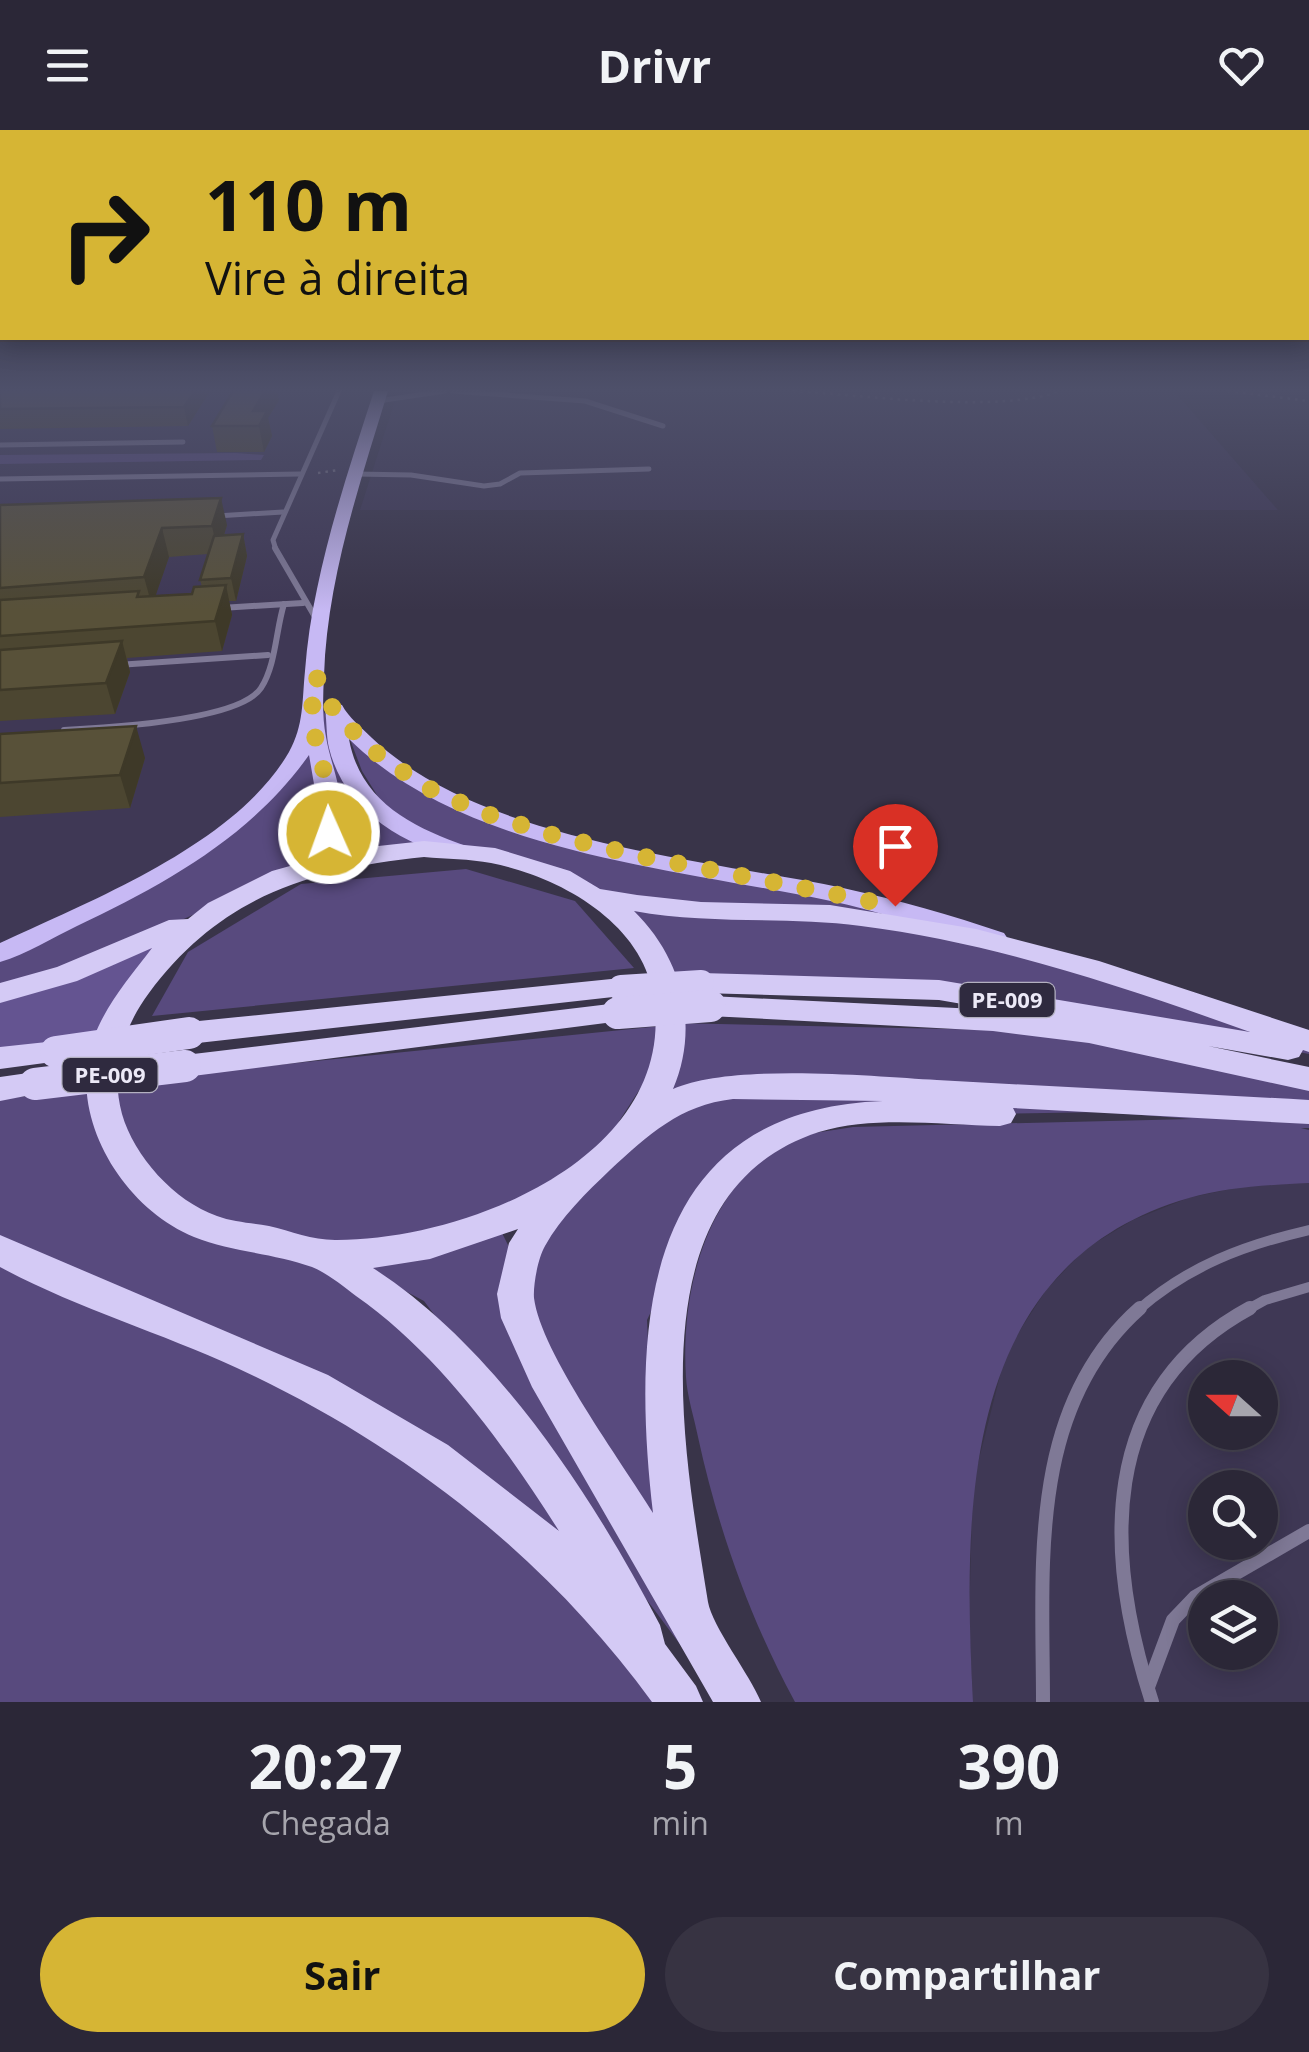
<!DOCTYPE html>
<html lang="pt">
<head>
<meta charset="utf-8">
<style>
  :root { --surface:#2b2737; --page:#373342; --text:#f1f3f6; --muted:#a6a5ad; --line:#474452; --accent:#d6b534 }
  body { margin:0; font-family:"Open Sans",sans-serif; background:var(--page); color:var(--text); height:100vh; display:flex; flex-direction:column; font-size:38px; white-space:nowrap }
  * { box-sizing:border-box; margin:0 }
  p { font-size:32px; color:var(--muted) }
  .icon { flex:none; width:55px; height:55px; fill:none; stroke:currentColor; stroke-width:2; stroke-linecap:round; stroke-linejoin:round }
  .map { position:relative; height:1572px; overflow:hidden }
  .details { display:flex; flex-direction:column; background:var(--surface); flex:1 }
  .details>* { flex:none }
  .hud { position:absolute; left:0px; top:0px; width:1310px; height:210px; box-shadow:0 5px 25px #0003,0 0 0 2px var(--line); background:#d6b534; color:#111; overflow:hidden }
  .needle { width:65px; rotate:291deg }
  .buttons { position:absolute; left:1188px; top:1230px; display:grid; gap:20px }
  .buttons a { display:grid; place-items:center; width:90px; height:90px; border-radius:50%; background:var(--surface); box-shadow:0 5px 25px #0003,0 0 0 2px var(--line); font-size:50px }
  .pin { position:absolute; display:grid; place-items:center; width:85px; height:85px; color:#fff; margin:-102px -42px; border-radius:50% 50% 50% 0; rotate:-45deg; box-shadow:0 0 10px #0007 }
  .pin .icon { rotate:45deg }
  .me { position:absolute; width:110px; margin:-55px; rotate:358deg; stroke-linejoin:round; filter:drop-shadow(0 0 8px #0008) }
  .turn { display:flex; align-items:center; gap:35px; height:210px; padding:0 40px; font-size:45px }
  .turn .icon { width:130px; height:130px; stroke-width:2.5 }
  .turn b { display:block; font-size:70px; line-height:85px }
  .eta { display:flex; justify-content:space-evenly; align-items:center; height:170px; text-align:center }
  .eta b { font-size:60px; font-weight:700; line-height:70px }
  .cta { display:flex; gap:20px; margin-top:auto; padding:20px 40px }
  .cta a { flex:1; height:115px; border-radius:60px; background:var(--accent); color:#111; font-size:40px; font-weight:700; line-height:115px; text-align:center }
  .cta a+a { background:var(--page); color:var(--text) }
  header { display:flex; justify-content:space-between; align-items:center; height:130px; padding:0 40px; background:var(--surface); font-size:45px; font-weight:700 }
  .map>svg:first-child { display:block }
  .built { fill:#3f3855; fill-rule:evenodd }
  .green { fill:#584a7e; fill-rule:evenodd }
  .forest { fill:#645491 }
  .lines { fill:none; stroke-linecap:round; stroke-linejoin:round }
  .path { stroke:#777285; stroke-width:2.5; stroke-dasharray:2.5 5; stroke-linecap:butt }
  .service-far3 { stroke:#7f7996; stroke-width:5 }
  .service-far2 { stroke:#7f7996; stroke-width:6 }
  .service-far1 { stroke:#7f7996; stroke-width:10 }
  .service { stroke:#7f7996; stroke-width:14 }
  .primary { fill:#c7b9f4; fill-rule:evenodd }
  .trunk { fill:#d4caf5; fill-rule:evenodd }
  .trunk-bridge-far1 { stroke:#d4caf5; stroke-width:26 }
  .trunk-bridge { stroke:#d4caf5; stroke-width:32 }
  .wall { fill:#4c4631; fill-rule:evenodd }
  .shaded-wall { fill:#3e3928 }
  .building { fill:#585139; stroke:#3e3928; stroke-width:2.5 }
  .route { stroke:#d6b534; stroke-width:18; stroke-dasharray:0 32.4 }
  .labels { text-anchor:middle; stroke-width:10; stroke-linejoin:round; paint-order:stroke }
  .shield { fill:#2f2a3f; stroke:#b3b0c0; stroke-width:2.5 }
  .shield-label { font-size:22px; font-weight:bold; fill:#ece9f7 }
</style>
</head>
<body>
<header><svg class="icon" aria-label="menu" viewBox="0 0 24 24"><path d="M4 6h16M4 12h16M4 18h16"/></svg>Drivr<svg class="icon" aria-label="heart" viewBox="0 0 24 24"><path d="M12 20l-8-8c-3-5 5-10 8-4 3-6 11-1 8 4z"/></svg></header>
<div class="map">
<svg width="1309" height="1572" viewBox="0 0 1309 1572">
  <rect width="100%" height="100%" fill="#393449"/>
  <g class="built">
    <polygon points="0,261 381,261 360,332 297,627 222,702 0,823"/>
    <polygon points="398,261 1174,261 1278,380 360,380"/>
    <path d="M 1309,1053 L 1309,1572 L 973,1572 L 969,1491 L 973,1353 L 1006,1222 L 1046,1160 L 1085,1119 L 1133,1090 L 1188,1068 L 1245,1056 ZM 1205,1248 L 1260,1248 L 1260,1302 L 1205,1302 ZM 1205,1358 L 1260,1358 L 1260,1412 L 1205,1412 ZM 1205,1468 L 1260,1468 L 1260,1522 L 1205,1522 Z"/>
  </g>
  <g class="green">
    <polygon points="236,323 264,325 261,330 0,334 0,325"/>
    <polygon points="314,563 375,679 385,678 362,641 345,596 369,620 507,690 632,727 895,776 1309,911 1309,924 945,855 667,852 597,760 446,720 307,739 328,715"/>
    <polygon points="313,602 327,683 303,726 275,748 86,833 0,858 0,829 246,690"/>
    <polygon points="466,739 575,771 634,838 152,886 188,822 301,754"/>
    <path d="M 673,893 L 1089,902 L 1309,951 L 1309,998 L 1301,998 L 1309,1000 L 1309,1053 C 1268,1055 1228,1057 1189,1068 C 960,1134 963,1378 973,1572 L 795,1572 C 750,1489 718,1399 698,1307 C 694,1287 687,1266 686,1247 C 680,1157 709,1044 801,1007 C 817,1001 837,1000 853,997 L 1192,989 L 1103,982 L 858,986 L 775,1008 L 694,1091 L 647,1190 L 658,1430 L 723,1572 L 424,1171 L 337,1125 L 199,1094 L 110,1006 L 100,953 L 661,896 L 654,937 L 618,993 L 627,1005 ZM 570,1058 L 519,1137 L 498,1095 Z"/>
    <polygon points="92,959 135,1059 315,1132 408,1176 619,1469 474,1340 0,1108 0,969"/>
    <polygon points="0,1127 272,1245 459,1358 680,1572 0,1572"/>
  </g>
  <polygon class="forest" points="182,801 101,910 0,920 0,866"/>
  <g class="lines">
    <g class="path">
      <path d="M 793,261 C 863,265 999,284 1060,261"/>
      <polyline points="1228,261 1309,271"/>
      <polyline points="318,343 338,340"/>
    </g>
    <g class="service-far3">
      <polyline points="452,261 585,271 663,296"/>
      <polyline points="378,271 445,261"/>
      <polyline points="0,315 183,312"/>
      <polyline points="356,344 411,345 484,356 500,354 520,343 649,339"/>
      <polyline points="0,349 300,344"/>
      <polyline points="216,386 283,382"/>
      <polyline points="276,420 273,410 339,261"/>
    </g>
    <g class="service-far2">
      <polyline points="275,418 318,492"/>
      <polyline points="221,478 303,473"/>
      <polyline points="117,535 268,525"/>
      <path d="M 64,600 C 104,598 240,591 261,558 C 276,535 276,499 284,474"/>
    </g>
    <g class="service-far1">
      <path d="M 1137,1181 C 1188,1136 1244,1115 1309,1100"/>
      <polyline points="1245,1181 1265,1170 1309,1157"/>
    </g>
    <g class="service">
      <polyline points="1148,1557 1173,1490 1195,1467 1309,1401"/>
      <path d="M 1043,1572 C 1043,1436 1027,1278 1140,1178"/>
      <path d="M 1152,1572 C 1105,1427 1095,1262 1250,1178"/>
    </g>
    <g class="primary">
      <path d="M 374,261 L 388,261 C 360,353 327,449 324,546 C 323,566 322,587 326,607 C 331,637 347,667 339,698 C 334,716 316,745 297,749 L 285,742 L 306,718 L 319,683 L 309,625 C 251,707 165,754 77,796 C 52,808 27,824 0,832 L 0,813 C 92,770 236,714 289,622 C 304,595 302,571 305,541 C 307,514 311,486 317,459 C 331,391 353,326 374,261 Z"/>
      <path d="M 335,573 L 342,575 C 349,588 361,597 372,608 C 482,712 699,728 843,758 C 898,770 951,785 1004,803 L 1008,809 L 995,817 C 938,802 884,782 826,770 C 673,738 465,723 349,609 C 360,671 412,697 466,716 L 470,721 L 458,728 C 400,714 344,679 329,618 C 326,605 327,592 325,579 Z"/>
    </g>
    <g class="trunk">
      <path d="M 424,711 L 495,718 L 570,741 L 600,759 L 637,765 L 701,772 L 830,775 L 976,799 L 1099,831 L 1309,900 L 1309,922 L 1303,920 L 1299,927 L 1288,930 L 1208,916 L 1309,937 L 1309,961 L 1089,913 L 993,901 L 710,886 L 700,883 L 695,876 L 700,869 L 710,866 L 997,880 L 939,870 L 701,863 L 691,860 L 686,853 L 691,846 L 701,843 L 939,850 L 1250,902 C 1124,857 995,813 861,796 C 786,786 709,795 634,781 C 682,828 700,896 673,959 C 731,933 870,946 937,950 C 1061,957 1185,963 1309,970 L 1309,994 L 1013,978 L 1016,984 L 1011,993 L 1000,996 C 943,995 874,985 819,1002 C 631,1063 685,1326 708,1472 C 712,1496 750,1545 761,1572 L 713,1572 L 532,1257 L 501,1188 L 497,1164 L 509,1113 L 518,1099 L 430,1129 L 373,1138 C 497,1218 593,1367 660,1495 L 665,1514 L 696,1556 L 703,1572 L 652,1572 C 545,1425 401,1314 237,1238 C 159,1202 76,1178 0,1137 L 0,1105 L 328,1245 L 448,1315 L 559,1401 C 505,1316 440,1225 356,1166 C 343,1156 327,1143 312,1137 C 273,1123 231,1122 194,1107 C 121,1077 65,983 94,907 C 107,873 130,847 152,818 L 77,851 L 0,873 L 0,853 L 57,837 L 169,790 L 188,789 L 208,773 L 272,741 L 351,719 ZM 424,727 C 446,729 470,729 491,733 C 558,746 640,791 653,863 C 682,1026 465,1111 335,1110 C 312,1110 291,1101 269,1096 C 252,1093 233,1092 217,1086 C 174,1071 134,1026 122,984 C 110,940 123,898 149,863 C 220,767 309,739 424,727 ZM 733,969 L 883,971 C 642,980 631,1193 653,1383 C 622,1332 541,1223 534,1168 C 533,1155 538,1128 545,1116 C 561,1087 587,1062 610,1040 C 648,1005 680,975 733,969 Z"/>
      <polygon points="621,848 631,851 636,858 631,865 189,914 178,911 174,903 178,895 189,892"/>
      <polygon points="618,873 629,876 633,883 629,890 185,947 174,944 169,936 174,928 185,925"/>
      <polygon points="56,911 67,914 71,922 67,930 0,939 0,917"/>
      <polygon points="35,942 46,946 51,954 46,962 0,971 0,947"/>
    </g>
    <polyline class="trunk-bridge-far1" points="621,858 701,853"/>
    <g class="trunk-bridge">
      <polyline points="618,883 710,876"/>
      <polyline points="56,922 189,903"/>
      <polyline points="35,954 185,936"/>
    </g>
  </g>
  <g class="wall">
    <polygon points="0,261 210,261 188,296 0,299"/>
    <polygon points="279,270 268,288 272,306 264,322 217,322 212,296"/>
    <path d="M 0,375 L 227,395 L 224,405 L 243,404 L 247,426 L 236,471 L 229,471 L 232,485 L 222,521 L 127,528 L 130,542 L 115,584 L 0,591 ZM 208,424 L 200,450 L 202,457 L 192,464 L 155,466 L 169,427 Z"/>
    <polygon points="0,604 145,628 130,678 0,687"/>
  </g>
  <g class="shaded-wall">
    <polygon points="195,261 210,261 188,296 184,277"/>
    <polygon points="265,261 277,261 279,270 268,288 272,306 264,322 259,296 253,281"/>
    <polygon points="221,368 227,395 218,424 212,396"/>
    <polygon points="162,398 169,427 152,476 144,447"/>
    <polygon points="243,404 247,426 236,471 231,448"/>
    <polygon points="226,455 232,485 222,521 215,491"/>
    <polygon points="122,511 130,542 115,584 106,553"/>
    <polygon points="136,596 145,628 130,678 120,645"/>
  </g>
  <g class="building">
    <polygon points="0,261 195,261 184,277 0,279"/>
    <polygon points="233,261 265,261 253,281 267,281 259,296 212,296"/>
    <polygon points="221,368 212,396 162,398 144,447 0,458 0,375"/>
    <polygon points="243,404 231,448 200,450 214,406"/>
    <polygon points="226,455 215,491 0,506 0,470 139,461 137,467 192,464 194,457"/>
    <polygon points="122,511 106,553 0,560 0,520"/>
    <polygon points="136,596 120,645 0,653 0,604"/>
  </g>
  <linearGradient id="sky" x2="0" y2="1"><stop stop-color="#1f1d28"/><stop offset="0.54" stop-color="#4e506a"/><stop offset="1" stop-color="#4e506a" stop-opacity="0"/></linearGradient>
  <rect width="1309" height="481" fill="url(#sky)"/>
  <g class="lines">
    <path class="route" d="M 329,703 C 337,663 315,625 312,586 C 312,573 314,559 316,546 L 337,586 L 382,628 L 428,658 L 481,682 L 556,706 L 640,726 L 895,776"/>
  </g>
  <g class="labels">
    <g class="shield">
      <rect x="959.5" y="853" width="95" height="34" rx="8"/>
      <rect x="62.5" y="928" width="95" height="34" rx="8"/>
    </g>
    <g class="shield-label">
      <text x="1007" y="878">PE-009</text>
      <text x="110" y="953">PE-009</text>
    </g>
  </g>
</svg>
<div class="buttons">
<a><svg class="needle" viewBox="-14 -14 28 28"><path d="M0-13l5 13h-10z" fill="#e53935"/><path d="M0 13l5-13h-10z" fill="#a6a5ad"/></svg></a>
<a><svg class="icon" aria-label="search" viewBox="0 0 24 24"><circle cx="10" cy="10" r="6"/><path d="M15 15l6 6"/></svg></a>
<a><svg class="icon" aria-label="layers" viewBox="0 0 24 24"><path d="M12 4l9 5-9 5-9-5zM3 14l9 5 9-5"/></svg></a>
</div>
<div class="pin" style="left:895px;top:776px;background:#d93025"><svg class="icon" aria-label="arrive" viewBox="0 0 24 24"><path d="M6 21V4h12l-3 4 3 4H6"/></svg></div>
<svg class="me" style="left:329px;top:703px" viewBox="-20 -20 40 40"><circle r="17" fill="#d6b534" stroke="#fff" stroke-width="3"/><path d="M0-11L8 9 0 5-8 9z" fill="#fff"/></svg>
<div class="hud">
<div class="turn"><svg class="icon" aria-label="right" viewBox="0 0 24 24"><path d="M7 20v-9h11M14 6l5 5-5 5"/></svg><div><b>110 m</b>Vire à direita</div></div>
</div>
</div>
<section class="details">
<div class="eta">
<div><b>20:27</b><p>Chegada</p></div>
<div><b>5</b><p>min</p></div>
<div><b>390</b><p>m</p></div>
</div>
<div class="cta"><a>Sair</a><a>Compartilhar</a></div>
</section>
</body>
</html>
